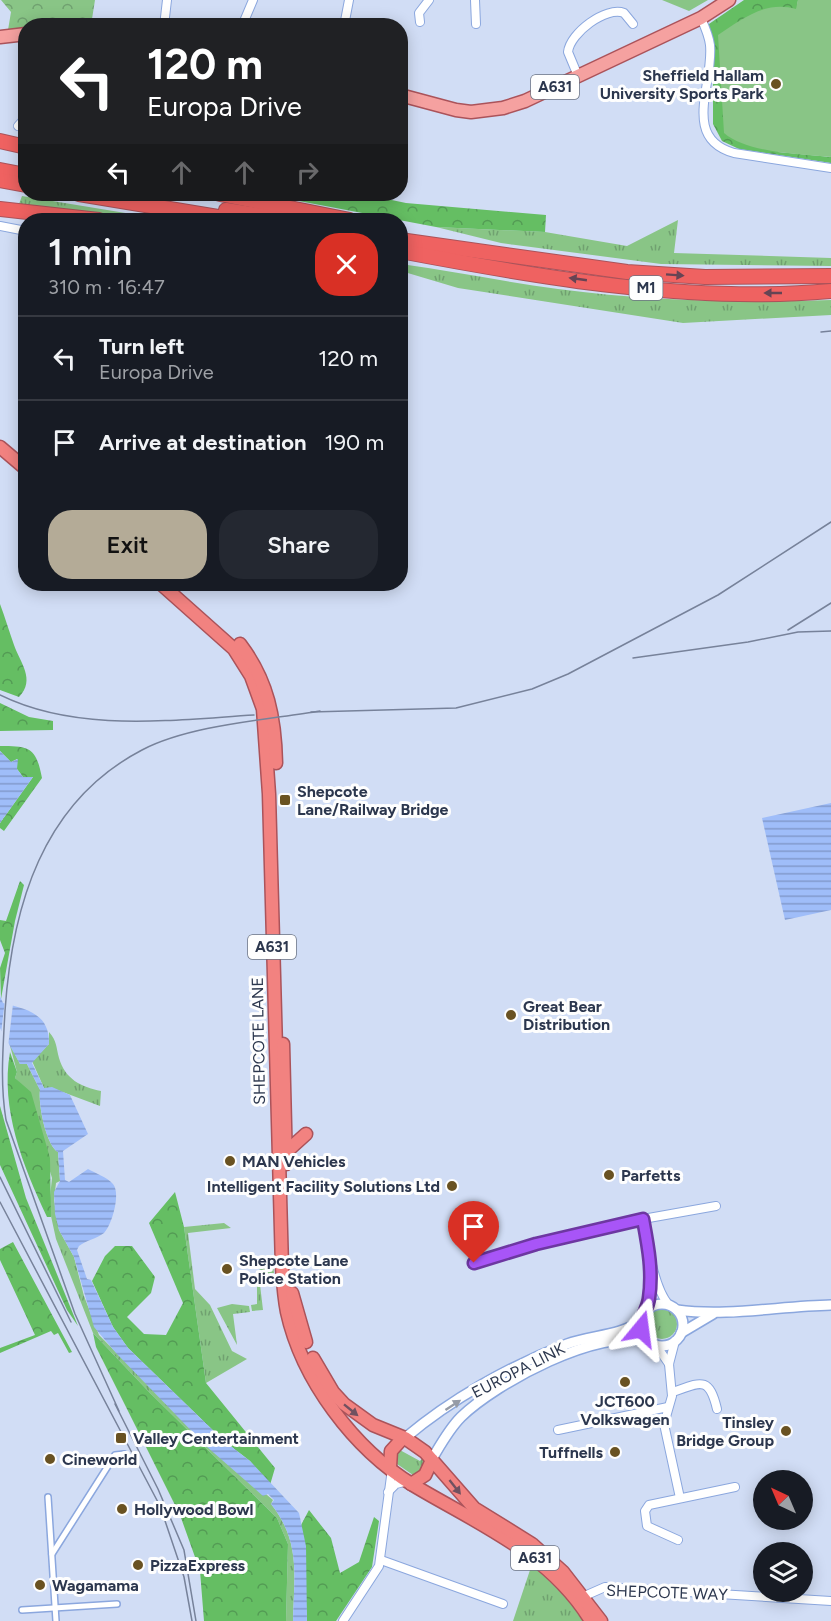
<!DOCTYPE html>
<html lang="en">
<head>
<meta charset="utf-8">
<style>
  :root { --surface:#171b24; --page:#242831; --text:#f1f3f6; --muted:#9ea1a6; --line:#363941; --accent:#b4ab97 }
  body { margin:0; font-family:Figtree,sans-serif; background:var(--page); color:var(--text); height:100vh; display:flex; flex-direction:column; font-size:22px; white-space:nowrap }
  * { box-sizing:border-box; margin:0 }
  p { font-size:20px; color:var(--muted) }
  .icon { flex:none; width:33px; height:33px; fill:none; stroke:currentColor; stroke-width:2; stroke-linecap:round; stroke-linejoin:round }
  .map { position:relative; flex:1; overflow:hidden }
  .panel { position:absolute; left:18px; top:213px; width:390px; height:378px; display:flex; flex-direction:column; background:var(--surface); border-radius:24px; box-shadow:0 3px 15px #0003 }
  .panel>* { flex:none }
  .top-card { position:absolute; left:18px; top:18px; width:390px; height:183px; border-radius:24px; box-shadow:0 3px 15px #0003; background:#202124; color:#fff; overflow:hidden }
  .needle { width:39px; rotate:316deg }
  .controls { position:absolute; left:753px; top:1470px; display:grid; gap:12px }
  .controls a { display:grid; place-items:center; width:60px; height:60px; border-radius:50%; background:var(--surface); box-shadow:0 3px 15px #0003; font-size:30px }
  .pin { position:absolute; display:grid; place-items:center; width:51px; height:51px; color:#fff; margin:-62px -26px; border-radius:50% 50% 50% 0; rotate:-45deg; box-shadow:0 0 6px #0007 }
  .pin .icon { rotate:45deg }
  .me { position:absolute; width:66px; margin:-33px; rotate:16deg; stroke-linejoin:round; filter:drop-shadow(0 0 4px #0008) }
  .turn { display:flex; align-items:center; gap:21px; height:126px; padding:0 30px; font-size:27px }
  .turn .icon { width:78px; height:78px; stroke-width:2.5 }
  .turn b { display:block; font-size:42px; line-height:51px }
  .lanes { display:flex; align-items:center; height:57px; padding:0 30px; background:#0003; justify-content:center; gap:30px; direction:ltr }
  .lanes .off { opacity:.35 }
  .round { display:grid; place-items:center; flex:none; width:63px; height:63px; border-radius:24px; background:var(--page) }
  .overview { display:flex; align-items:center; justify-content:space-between; height:102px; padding:0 30px }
  h1 { font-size:36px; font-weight:600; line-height:45px }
  .action { display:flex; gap:12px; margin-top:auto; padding:12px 30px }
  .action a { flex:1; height:69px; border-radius:24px; background:var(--accent); color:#111; font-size:24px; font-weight:600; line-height:69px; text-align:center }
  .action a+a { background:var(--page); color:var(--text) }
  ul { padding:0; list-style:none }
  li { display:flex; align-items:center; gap:18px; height:84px; padding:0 30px; border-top:2px solid var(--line) }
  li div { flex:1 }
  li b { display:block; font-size:22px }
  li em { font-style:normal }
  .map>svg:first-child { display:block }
  .grass { fill:url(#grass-tufts) }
  .forest { fill:url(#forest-crowns) }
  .park { fill:url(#park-crowns) }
  .pitch { fill:#89c586 }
  .water { fill:url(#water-rules) }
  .pier { fill:#d1ddf5 }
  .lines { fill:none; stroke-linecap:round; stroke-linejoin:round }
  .pedestrian-casing { stroke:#8ba7de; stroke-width:8 }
  .minor-casing { stroke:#8ba7de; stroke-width:10 }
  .tertiary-casing { stroke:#8ba7de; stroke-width:12 }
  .primary-casing { stroke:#ab535a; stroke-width:15 }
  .trunk-casing { stroke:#ab535a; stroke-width:15 }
  .motorway-casing { stroke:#ab535a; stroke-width:16 }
  .pedestrian { stroke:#fff; stroke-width:5 }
  .minor { stroke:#fff; stroke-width:8 }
  .tertiary { stroke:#fff; stroke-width:9 }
  .primary { stroke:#f5a1a0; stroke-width:12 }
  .trunk { stroke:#f28280; stroke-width:12 }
  .motorway { stroke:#ef6261; stroke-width:14 }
  .tram { stroke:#77829a; stroke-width:1.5 }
  .rail { stroke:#77829a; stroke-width:1.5 }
  .oneway { fill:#664454 }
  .oneway2 { fill:#969ba6 }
  .oneway3 { fill:#715160 }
  .route-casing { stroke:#6d37a1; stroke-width:15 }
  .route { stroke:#a855f7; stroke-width:10 }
  .poi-dot { fill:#695222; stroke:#fefefe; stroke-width:2 }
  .labels { text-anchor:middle; stroke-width:6; stroke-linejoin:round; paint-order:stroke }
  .shield { fill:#fefefe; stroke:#6b7383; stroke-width:1.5 }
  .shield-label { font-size:15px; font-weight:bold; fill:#2c374e }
  .poi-label { font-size:16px; font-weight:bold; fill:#2c374e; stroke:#fefefe; text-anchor:start }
  .street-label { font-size:16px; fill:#2c374e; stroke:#fefefe }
</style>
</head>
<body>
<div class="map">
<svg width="831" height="1621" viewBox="0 0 831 1621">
  <defs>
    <pattern id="grass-tufts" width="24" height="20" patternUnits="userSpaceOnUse" patternTransform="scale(1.5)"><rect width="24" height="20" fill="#89c586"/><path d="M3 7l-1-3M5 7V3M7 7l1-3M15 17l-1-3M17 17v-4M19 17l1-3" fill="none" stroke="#70a170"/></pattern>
    <pattern id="forest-crowns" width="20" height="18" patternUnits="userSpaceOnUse" patternTransform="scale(1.5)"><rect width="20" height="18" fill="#65be63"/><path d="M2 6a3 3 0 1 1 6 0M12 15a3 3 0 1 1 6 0" fill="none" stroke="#539b54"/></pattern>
    <pattern id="park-crowns" width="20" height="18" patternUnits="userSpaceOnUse" patternTransform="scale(1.5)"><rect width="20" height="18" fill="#89c586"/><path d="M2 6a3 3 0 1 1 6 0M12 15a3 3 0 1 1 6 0" fill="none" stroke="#70a170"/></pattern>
    <pattern id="water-rules" width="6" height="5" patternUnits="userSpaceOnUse" patternTransform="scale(1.5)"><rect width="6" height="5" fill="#9fbdf9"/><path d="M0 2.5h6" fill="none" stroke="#829acc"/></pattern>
  </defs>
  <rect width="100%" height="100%" fill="#d1ddf5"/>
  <g class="grass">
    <polygon points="22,196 162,219 117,217 19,204"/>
    <polygon points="678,220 674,253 831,258 831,266 661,264 501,243 436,227 545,232 627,246"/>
    <path d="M 401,264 C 453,271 505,282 558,289 C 649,301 740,303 831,300 L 831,315 L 683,323 L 458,288 L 401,271 Z"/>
    <path d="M 49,1032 C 57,1041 56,1047 59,1058 C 65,1079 81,1087 101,1091 L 100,1106 L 52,1088 L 44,1088 L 32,1061 L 49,1044 Z"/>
    <path d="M 9,1042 L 20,1064 L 27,1064 L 40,1090 C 38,1104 46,1145 58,1152 L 60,1181 L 56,1183 L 54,1200 L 59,1230 L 74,1257 L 84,1296 L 99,1335 L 209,1446 L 273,1500 L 271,1504 C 301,1542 294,1575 293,1621 L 286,1621 L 288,1544 L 277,1518 L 150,1393 L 93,1333 L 56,1239 L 49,1207 L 52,1178 L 25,1089 L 15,1078 L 17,1072 Z"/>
    <polygon points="224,1223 231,1228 188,1233 195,1289 210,1305 232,1351 247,1359 206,1383 184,1227"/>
    <polygon points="269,1265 273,1265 274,1273 259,1276 263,1310 252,1311 251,1305 257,1304 257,1271"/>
    <polygon points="232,1304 249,1306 250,1312 233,1314 237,1345 217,1308"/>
    <circle cx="662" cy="1324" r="15"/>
    <path d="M 398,1449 L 420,1461 L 423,1457 C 425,1466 422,1471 413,1475 L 397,1464 Z"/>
    <polygon points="532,1564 571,1602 583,1621 513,1621"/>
  </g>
  <g class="forest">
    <polygon points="744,0 798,0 778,152 831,157 831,163 739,149 722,141 713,124 713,44 706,26"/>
    <polygon points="262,194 363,194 406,203 546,215 545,232 436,227"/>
    <path d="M 0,604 C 5,617 9,631 14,645 C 20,662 36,680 19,697 L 0,690 Z"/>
    <polygon points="0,703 29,717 53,721 53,730 0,731"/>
    <path d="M 0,746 C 31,746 36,748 42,778 L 4,831 L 0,828 L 0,823 L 33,777 L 23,777 L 17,769 L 17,759 L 11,762 L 0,751 Z"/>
    <polygon points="20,881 24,885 15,921 1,999 0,968 5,953 0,940 0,920 6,921"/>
    <path d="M 10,1052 L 17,1072 L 15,1078 L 31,1092 L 50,1158 L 51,1217 L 47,1217 C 23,1166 0,1109 10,1052 Z"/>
    <polygon points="0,1106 26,1198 78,1326 67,1310 0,1165"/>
    <polygon points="175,1192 184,1227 206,1383 275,1468 270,1485 250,1461 224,1441 128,1348 113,1327 92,1281 105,1256 115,1246 132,1246 155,1277 151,1293 127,1317 144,1334 166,1335 183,1303 149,1223"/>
    <polygon points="13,1242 72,1352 69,1353 58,1333 54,1335 51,1331 0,1353 0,1348 35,1335 0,1260 0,1249"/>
    <polygon points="93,1333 150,1393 277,1518 288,1544 286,1621 204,1621 200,1571 180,1515 96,1347"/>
    <polygon points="309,1510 331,1538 340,1573 359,1562 374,1517 379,1521 372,1567 336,1621 307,1621 301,1525"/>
  </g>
  <polygon class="park" points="1,0 95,0 92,19 47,25 26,26 25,29 8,30 11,12"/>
  <g class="pitch">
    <polygon points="662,0 708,0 689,11"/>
    <path d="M 798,0 L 831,0 L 831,157 C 801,154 747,153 724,133 L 718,35 C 742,19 766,0 796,9 Z"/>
  </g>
  <g class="water">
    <polygon points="0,751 11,762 18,759 17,769 23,777 33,777 0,823"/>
    <polygon points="831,803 831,910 785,920 762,818"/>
    <path d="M 0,996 L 3,1003 C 27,1009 50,1014 49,1044 L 32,1063 L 44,1088 L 52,1087 L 70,1095 L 88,1134 L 63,1151 L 65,1180 L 69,1182 L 88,1169 C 95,1173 107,1177 113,1184 C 121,1193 112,1225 104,1233 C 96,1239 87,1240 79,1246 L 77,1250 L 87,1279 L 91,1280 L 113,1327 L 128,1348 L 224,1441 L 250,1461 L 299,1513 L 306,1546 L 307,1621 L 293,1621 C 294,1575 301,1542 271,1504 L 274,1500 L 268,1494 L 263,1496 L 206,1446 L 116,1353 L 94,1327 L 74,1257 L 59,1230 L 55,1214 L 54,1192 L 60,1181 L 58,1152 C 46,1145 38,1104 40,1090 L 27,1064 L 20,1064 L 0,1028 Z"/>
  </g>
  <polygon class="pier" points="5,999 13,1004 8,1047 1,1034"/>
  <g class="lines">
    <g class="pedestrian-casing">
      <g id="pedestrian">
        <polyline points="48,1497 56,1621"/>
        <polyline points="52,1554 115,1455 124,1454"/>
        <polyline points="22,1610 117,1604"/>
      </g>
    </g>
    <g class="minor-casing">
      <g id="minor">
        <polyline points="475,0 476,24"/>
        <path d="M 701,18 C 705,27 709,36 710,45 C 714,84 681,138 734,153 L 831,168"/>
        <polyline points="420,22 419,13 429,0"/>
        <polyline points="164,26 167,0"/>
        <polyline points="242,26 253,0"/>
        <polyline points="344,26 349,0"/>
        <path d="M 578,76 L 568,52 C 570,33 606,6 624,13 L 633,24"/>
        <polyline points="18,126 26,117"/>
        <polyline points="0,226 26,231"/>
        <polyline points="643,1219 716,1206"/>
        <path d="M 474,1263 L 536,1244 L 643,1219 C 647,1242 654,1289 669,1305"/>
        <polyline points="647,1310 652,1266"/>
        <polyline points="675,1341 669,1364 672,1396 664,1424 680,1498"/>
        <polyline points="656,1345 669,1364"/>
        <path d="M 673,1392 C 701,1382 709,1376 717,1409"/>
        <polyline points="558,1430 668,1407"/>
        <polyline points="388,1492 396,1484 408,1481"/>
        <polyline points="678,1540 647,1526 645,1511 649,1505 735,1487"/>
        <polyline points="381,1560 503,1604"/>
        <polyline points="580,1598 605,1587 831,1601"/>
        <polyline points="343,1621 379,1566 392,1469"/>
      </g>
    </g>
    <g class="tertiary-casing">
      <g id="tertiary">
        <circle cx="662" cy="1325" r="21"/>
        <path d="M 677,1310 C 727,1317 780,1306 831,1305"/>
        <polyline points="681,1333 713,1314"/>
        <path d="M 405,1438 C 451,1399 510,1366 567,1344 C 591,1335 620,1336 641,1321"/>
        <path d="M 432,1459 C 441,1444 449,1429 461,1417 C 496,1383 599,1327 649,1342"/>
      </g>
    </g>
    <g class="primary-casing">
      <g id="primary">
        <polyline points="86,26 98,26"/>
        <polyline points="0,37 26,34"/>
        <polyline points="400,95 456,110 471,112 503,108 525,101 701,18 729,0"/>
      </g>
    </g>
    <g class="trunk-casing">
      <g id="trunk">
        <polyline points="0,447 26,469"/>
        <path d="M 161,584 L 234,649 L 251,676 L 263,709 L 269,794 L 282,1267 C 283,1282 284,1297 287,1312 C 302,1380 354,1449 413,1485 C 478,1524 550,1553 591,1621"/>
        <path d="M 240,644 C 268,681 275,718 276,763"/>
        <polyline points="283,1044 286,1164"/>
        <polyline points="285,1153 306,1134"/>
        <polyline points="292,1293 306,1342"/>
        <polyline points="313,1358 333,1392 344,1404 373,1425 405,1438 425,1452 474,1508 532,1544 563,1572 601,1621"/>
        <polyline points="390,1467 391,1451 402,1439"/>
        <polyline points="411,1484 425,1475 432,1460"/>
      </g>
    </g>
    <g class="motorway-casing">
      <g id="motorway">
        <polyline points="0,141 26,147"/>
        <polyline points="0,170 26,175"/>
        <polyline points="0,180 26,185"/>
        <polyline points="79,194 236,220"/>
        <polyline points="220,194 350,220"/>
        <polyline points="0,209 99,220"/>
        <polyline points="226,210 287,220"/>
        <polyline points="400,240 627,272 705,277 831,276"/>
        <path d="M 400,251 C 537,277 692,304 831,291"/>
      </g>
    </g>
    <use href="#pedestrian" class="pedestrian"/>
    <use href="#minor" class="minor"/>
    <use href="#tertiary" class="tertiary"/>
    <use href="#primary" class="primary"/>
    <use href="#trunk" class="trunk"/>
    <use href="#motorway" class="motorway"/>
    <polyline class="tram" points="0,1202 160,1506 184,1577 192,1621"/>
    <g class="rail">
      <polyline points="821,332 831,331"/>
      <polyline points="788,630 831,603"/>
      <polyline points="633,658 748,642 798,632 831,631"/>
      <path d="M 0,695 C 77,733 171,720 254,715"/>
      <polyline points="311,712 456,708 532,689 568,674 718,595 831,522"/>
      <polyline points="0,1177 71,1322"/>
      <polyline points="115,1404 158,1489 184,1550 196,1621"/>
      <path d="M 119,1411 L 75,1314 L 6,1120 C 0,1083 3,1049 5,1011 C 12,907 42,802 142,750 C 190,725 266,720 320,711"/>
    </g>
  </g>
  <defs><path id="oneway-solid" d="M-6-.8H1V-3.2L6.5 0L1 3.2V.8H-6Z" transform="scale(1.5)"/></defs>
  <g class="oneway">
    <use href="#oneway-solid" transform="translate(675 275) rotate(4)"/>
    <use href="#oneway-solid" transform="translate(578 279) rotate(-172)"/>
    <use href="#oneway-solid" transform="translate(773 293) rotate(180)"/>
  </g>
  <use class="oneway2" href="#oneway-solid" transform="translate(453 1405) rotate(-33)"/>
  <g class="oneway3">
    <use href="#oneway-solid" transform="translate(351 1410) rotate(39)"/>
    <use href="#oneway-solid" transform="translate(455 1487) rotate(52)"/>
  </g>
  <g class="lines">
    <g class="route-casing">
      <path id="route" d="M 474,1263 L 536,1244 L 643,1219 C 648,1246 653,1271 649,1298 C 648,1309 640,1317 641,1329"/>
    </g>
    <use href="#route" class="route"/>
  </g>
  <g class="poi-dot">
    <circle cx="776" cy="84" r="6"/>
    <rect x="279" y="794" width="12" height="12" rx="3"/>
    <circle cx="511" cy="1015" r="6"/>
    <circle cx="230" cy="1161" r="6"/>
    <circle cx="609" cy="1175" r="6"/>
    <circle cx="452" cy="1186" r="6"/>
    <circle cx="227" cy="1269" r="6"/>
    <circle cx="625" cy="1382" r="6"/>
    <circle cx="786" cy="1431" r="6"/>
    <rect x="115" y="1432" width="12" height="12" rx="3"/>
    <circle cx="615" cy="1452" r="6"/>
    <circle cx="50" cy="1459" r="6"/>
    <circle cx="122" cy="1509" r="6"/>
    <circle cx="138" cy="1565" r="6"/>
    <circle cx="40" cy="1585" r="6"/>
  </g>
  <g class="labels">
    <g class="shield">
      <rect x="531" y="75" width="48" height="24" rx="4.5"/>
      <rect x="629.5" y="276" width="33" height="24" rx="4.5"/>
      <rect x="248" y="935" width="48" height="24" rx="4.5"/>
      <rect x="511" y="1546" width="48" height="24" rx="4.5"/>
    </g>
    <g class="shield-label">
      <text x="555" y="92">A631</text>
      <text x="646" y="293">M1</text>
      <text x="272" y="952">A631</text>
      <text x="535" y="1563">A631</text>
    </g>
    <g class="poi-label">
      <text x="764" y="81" text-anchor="end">Sheffield Hallam<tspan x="764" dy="18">University Sports Park</tspan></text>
      <text x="297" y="797">Shepcote<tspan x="297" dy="18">Lane/Railway Bridge</tspan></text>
      <text x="523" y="1012">Great Bear<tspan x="523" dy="18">Distribution</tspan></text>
      <text x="242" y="1167">MAN Vehicles</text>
      <text x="621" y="1181">Parfetts</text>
      <text x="440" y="1192" text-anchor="end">Intelligent Facility Solutions Ltd</text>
      <text x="239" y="1266">Shepcote Lane<tspan x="239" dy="18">Police Station</tspan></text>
      <text x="625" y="1407" text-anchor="middle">JCT600<tspan x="625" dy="18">Volkswagen</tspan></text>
      <text x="774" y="1428" text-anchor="end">Tinsley<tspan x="774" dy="18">Bridge Group</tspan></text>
      <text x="133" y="1444">Valley Centertainment</text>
      <text x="603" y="1458" text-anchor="end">Tuffnells</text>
      <text x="62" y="1465">Cineworld</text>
      <text x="134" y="1515">Hollywood Bowl</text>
      <text x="150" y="1571">PizzaExpress</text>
      <text x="52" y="1591">Wagamama</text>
    </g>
    <g class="street-label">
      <text transform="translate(258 1041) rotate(-91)" y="6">SHEPCOTE LANE</text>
      <text transform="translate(518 1370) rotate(-27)" y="6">EUROPA LINK</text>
      <text transform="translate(667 1592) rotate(2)" y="6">SHEPCOTE WAY</text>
    </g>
  </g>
</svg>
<div class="controls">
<a><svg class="needle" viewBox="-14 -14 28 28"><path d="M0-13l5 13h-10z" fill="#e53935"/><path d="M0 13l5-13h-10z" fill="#9ea1a6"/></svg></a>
<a><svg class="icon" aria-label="layers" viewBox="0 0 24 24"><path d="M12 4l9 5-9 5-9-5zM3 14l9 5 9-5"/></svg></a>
</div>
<div class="pin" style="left:474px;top:1263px;background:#d93025"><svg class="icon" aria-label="arrive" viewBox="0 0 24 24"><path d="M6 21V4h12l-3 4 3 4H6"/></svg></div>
<svg class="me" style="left:641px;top:1329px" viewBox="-20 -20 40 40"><path d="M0-17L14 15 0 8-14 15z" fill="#a855f7" stroke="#fff" stroke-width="4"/></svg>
<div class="top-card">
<div class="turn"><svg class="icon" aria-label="left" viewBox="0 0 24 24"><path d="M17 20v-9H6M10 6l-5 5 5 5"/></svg><div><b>120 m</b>Europa Drive</div></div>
<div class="lanes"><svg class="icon" aria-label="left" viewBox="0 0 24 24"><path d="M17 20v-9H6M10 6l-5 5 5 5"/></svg><svg class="icon off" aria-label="ahead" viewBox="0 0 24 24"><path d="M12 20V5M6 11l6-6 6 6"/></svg><svg class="icon off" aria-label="ahead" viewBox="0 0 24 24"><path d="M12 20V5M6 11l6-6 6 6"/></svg><svg class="icon off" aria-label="right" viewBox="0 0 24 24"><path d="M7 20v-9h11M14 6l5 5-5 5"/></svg></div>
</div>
<section class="panel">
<div class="overview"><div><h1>1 min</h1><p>310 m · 16:47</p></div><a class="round" style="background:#d93025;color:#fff"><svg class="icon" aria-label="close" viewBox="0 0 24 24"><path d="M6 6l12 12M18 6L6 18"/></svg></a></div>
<ul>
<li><svg class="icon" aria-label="left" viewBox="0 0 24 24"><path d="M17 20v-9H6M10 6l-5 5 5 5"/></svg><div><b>Turn left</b><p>Europa Drive</p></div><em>120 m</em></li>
<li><svg class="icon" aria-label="arrive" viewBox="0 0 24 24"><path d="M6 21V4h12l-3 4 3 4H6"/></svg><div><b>Arrive at destination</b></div><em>190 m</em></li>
</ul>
<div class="action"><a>Exit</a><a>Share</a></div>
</section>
</div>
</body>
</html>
